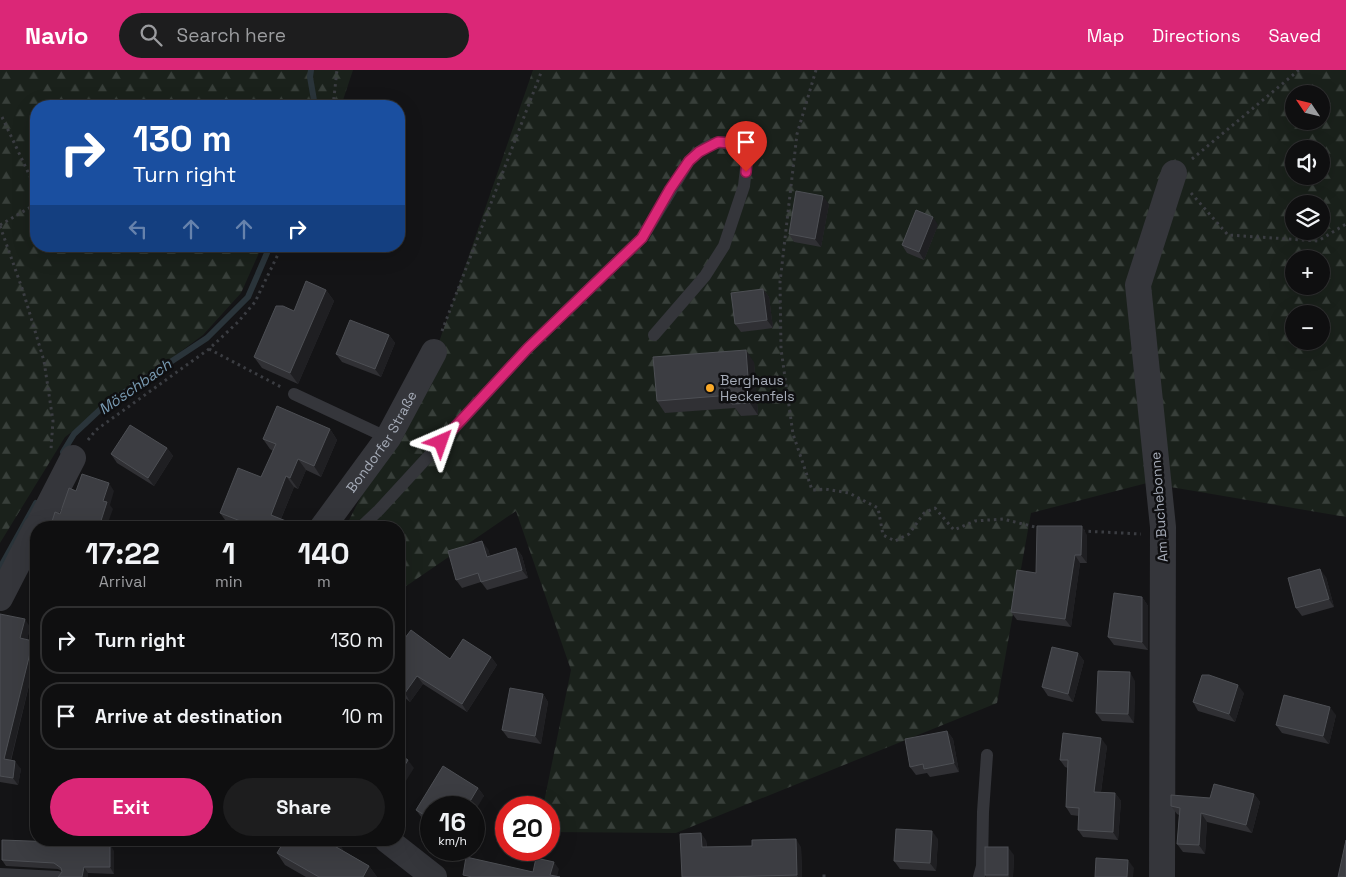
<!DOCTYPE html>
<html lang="en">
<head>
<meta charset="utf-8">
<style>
  :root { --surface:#0f0f10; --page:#1d1d1e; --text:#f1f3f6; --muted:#9b9c9f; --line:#2f2f30; --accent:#db2777 }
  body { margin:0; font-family:"Space Grotesk",sans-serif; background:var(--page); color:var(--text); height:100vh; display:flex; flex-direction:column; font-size:19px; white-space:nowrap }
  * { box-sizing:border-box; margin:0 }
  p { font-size:16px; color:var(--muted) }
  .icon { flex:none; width:28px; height:28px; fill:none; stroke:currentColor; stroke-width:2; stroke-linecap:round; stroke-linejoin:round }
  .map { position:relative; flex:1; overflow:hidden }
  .drawer { position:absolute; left:30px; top:451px; width:375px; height:325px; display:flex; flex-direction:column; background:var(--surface); border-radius:20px; box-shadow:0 5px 20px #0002,0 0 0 1px var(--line) }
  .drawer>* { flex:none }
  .hud { position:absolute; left:30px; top:30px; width:375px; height:152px; border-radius:20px; box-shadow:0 5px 20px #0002,0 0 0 1px var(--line); background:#1a4fa0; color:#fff; overflow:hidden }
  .needle { width:32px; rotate:305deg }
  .controls { position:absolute; left:1285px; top:15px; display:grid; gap:10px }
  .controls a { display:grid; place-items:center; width:45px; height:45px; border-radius:50%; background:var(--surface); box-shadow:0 5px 20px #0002,0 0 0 1px var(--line); font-size:25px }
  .speed { position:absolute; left:420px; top:726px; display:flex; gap:10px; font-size:25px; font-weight:700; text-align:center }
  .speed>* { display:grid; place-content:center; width:65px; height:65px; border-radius:50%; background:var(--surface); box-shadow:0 5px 20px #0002,0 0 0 1px var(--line); line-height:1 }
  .speed small { font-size:12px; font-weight:400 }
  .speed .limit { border:8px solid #d22; background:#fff; color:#111 }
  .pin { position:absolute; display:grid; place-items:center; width:42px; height:42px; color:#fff; margin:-51px -21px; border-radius:50% 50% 50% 0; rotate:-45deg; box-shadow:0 0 5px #0007 }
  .pin .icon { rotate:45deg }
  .me { position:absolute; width:55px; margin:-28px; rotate:43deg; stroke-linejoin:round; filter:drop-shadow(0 0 4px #0008) }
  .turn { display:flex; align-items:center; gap:18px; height:105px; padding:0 20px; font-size:22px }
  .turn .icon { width:65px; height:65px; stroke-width:2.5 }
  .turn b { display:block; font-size:35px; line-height:42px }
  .lanes { display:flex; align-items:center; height:48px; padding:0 20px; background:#0003; justify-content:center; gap:25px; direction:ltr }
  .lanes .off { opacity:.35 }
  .eta { display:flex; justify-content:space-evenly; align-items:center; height:85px; text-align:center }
  .eta b { font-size:30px; font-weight:600; line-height:35px }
  .action { display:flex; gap:10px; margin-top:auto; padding:10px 20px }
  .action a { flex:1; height:58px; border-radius:30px; background:var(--accent); color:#fff; font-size:20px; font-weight:600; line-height:58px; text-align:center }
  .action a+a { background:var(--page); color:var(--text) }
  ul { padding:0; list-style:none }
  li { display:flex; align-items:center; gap:15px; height:68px; margin:0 10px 8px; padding:0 10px; border:2px solid var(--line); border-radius:20px }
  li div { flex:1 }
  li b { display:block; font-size:19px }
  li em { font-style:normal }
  header { display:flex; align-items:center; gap:30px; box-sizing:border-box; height:70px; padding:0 25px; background:var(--accent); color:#fff }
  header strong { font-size:24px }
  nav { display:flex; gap:28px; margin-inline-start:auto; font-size:18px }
  .search { width:350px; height:45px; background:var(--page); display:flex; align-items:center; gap:12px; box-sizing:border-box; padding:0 18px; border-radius:28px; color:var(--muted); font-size:19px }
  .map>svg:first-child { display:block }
  .forest { fill:url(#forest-firs); fill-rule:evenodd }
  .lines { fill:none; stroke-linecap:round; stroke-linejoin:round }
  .stream { stroke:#2a343a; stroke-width:6 }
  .path { stroke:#3b3d42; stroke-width:3; stroke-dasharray:2.5 4; stroke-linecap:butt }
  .lane { stroke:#35363b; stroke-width:12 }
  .street { stroke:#35363b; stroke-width:26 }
  .wall { fill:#303034 }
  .shaded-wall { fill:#1f1f22 }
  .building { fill:#3c3d42; stroke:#4d4f54 }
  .route-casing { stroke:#8e194d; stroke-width:12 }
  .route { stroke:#db2777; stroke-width:9 }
  .poi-dot { fill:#faa928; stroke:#0f0f11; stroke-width:2 }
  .labels { text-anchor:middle; stroke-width:5; stroke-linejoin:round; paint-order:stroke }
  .poi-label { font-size:14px; fill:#a5abb7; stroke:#0f0f11; text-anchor:start }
  .street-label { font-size:14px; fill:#a5abb7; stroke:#0f0f11 }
  .water-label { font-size:15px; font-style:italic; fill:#7a9cb4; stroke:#0f0f11 }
</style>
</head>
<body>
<header>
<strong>Navio</strong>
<div class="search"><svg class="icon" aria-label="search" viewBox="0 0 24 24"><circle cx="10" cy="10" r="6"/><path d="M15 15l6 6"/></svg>Search here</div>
<nav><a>Map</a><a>Directions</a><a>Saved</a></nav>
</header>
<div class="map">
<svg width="1346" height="807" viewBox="0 0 1346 807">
  <defs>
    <pattern id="forest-firs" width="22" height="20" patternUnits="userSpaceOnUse" patternTransform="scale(1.25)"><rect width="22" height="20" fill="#1a211b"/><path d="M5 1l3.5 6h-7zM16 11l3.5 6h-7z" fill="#383f3a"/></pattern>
  </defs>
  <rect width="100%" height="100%" fill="#141416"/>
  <g class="forest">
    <polygon points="0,0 353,0 341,36 36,36 36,176 262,176 241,223 203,265 65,367 0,473"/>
    <path d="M 533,0 L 1346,0 L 1346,447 L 1147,413 L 1031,443 L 997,633 L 676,763 L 549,762 L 549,738 L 543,737 L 571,600 L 516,441 L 399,521 L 399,458 L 345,458 L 438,275 ZM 1294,24 L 1321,24 L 1321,51 L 1294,51 ZM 1294,79 L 1321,79 L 1321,106 L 1294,106 ZM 1294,134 L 1321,134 L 1321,161 L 1294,161 ZM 1294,189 L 1321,189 L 1321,216 L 1294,216 ZM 1294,244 L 1321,244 L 1321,271 L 1294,271 Z"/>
  </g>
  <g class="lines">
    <g class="stream">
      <polyline points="311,0 310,7 315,36"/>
      <polyline points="63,382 74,364 105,335 207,268 248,227 270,176"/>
      <polyline points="0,498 36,433"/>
    </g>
    <g class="path">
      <polyline points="816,0 797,64 780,212 781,279 793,364 812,420 825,419 849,423 878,438 883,465 895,471 909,464 924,443 935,438 954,460 975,451 1003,449 1039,458"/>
      <polyline points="333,36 337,0"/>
      <polyline points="2,47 36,119"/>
      <polyline points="1192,89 1299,0"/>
      <polyline points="1191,123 1228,165 1318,171 1346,154"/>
      <polyline points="0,155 36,134"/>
      <polyline points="0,156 23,221 44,291 53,351 51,379"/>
      <polyline points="442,261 542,0"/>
      <polyline points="209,279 281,317"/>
      <polyline points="88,370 96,360 209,279 238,252 255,232 282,176"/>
      <polyline points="1082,461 1141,464"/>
      <polyline points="824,807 824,801"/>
    </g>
    <g class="lane">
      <polyline points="294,324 388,368"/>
      <polyline points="213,457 215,458"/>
      <path d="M 360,458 L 379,440 L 528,278 L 642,168 L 689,91 C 709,71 727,63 747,89 L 744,116 L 724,176 L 705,206 L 654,265"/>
      <polyline points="0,804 58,807"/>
      <polyline points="979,807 982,796 983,742 987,685"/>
    </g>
    <g class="street">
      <polyline points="37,458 73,388"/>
      <path id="s1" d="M 322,458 L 388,368 L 434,282"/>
      <polyline points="0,528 36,458"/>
      <polyline points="387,770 434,807"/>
      <polyline points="1162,807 1163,457 1138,215 1174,103"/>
    </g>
  </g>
  <g class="wall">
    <polygon points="829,134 821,177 794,172 789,164"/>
    <polygon points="938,155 924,190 907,183 902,175"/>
    <polygon points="763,219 769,227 773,258 741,262 735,254"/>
    <polygon points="326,220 334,231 298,314 262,298 254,287"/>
    <polygon points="389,265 395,273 381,307 342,292 336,284"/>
    <polygon points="754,292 758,345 741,346 735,338 665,343 657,331"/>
    <polygon points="330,359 337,370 321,407 306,400 298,419 294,417 281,449 291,458 237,458 228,454 220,443 261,407 273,381 270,379 263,369"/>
    <polygon points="167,378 173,386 154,416 117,393 111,384"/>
    <polygon points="1087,465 1087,493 1080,493 1071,557 1017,550 1011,542 1036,503"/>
    <polygon points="516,478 522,486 528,508 487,520 481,512 462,518 456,510 488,479 490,486"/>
    <polygon points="36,488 36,515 30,508"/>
    <polygon points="1326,507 1334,537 1302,546 1296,538"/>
    <polygon points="1142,527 1148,536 1148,580 1114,575 1108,567"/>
    <polygon points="0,546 30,557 27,570 36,586 11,691 21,699 18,715 0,712"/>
    <polygon points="399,576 450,589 491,587 497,595 467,642 423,614 410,632 399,623"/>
    <polygon points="1078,583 1084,591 1073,632 1048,626 1042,617"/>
    <polygon points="1135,611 1134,653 1102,651 1096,643"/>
    <polygon points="1244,623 1235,652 1198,641 1193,632"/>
    <polygon points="543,624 548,632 541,674 508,668 502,660"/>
    <polygon points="1336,645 1329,674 1282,663 1276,655"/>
    <polygon points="947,661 953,669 959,702 930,707 927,703 916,705 910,697"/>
    <polygon points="1107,676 1101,722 1115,723 1121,731 1118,770 1083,767 1078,760 1079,746 1071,745 1066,737 1068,698 1065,697 1060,690"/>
    <polygon points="478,718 484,726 474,738 431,738 431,754 422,748 416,740"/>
    <polygon points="1254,724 1260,732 1252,763 1207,752 1205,784 1183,782 1177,774 1179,745 1177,744 1171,736 1210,728"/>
    <polygon points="938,769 936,801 900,799 894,791"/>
    <polygon points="706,770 707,777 801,777 802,807 682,807"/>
    <polygon points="343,779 342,780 369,796 377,807 306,807 285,795 277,783"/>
    <polygon points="114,781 114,804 88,803 88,807 58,807 62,801 58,799 6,796 2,790"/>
    <polygon points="1014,785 1013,807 986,807 985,805"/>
  </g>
  <g class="shaded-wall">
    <polygon points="823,126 829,134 821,177 815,169"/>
    <polygon points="933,147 938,155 924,190 919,182"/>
    <polygon points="763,219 769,227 773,258 767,250"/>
    <polygon points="326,220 334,231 298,314 290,303"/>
    <polygon points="389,265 395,273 381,307 375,299"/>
    <polygon points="746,280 754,292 758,345 750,333"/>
    <polygon points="330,359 337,370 321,407 314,396"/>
    <polygon points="167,378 173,386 154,416 148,408"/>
    <polygon points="298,389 306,400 298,419 290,408"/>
    <polygon points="286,406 294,417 278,456 271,445"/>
    <polygon points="109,413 114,421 110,435 113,439 106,458 99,458 103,431"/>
    <polygon points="286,451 291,458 283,458"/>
    <polygon points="1082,456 1087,465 1087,493 1081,485"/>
    <polygon points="482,471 488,479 493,495 487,487"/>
    <polygon points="516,478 522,486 528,508 522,500"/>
    <polygon points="1075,485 1080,493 1071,557 1065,549"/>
    <polygon points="1320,499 1326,507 1334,537 1329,529"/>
    <polygon points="1142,527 1148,536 1148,580 1142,572"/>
    <polygon points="25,549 30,557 26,576 20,568"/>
    <polygon points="33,571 36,576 36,586 9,697 4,689"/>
    <polygon points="1078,583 1084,591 1073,632 1068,624"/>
    <polygon points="491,587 497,595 467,642 462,634"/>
    <polygon points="1130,602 1135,611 1134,653 1128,644"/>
    <polygon points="417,606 423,614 410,632 405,623"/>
    <polygon points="1238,615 1244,623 1235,652 1229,644"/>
    <polygon points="543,624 548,632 541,674 535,666"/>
    <polygon points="1330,637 1336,645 1329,674 1323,666"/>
    <polygon points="947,661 953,669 959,702 954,693"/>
    <polygon points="1101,668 1107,676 1100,729 1094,722"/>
    <polygon points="408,690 414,698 399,722 399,705"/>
    <polygon points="15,691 21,699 18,715 13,708"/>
    <polygon points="478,718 484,726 474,743 474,738 466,738"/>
    <polygon points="1115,723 1121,731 1118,770 1113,762"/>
    <polygon points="1254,724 1260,732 1252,763 1246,755"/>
    <polygon points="454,732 458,738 450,738"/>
    <polygon points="1201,743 1207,752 1205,784 1199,775"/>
    <polygon points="932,761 938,769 936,801 930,793"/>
    <polygon points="701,763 706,770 707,785 702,777"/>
    <polygon points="796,769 801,777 802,807 798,807 797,805"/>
    <polygon points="333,770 337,770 343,779 339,786 331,774"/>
    <polygon points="110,774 114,781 114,804 110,797"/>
    <polygon points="1008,777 1014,785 1013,807 1009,807 1008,805"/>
    <polygon points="1128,790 1134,798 1133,807 1127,807"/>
    <polygon points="554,792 559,799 557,807 550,805"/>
    <polygon points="369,796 377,807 363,807"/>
    <polygon points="84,797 88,803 88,807 82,807"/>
  </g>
  <g class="building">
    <polygon points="796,121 823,126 815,169 789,164"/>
    <polygon points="916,140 933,147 919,182 902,175"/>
    <polygon points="306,211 326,220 290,303 254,287 276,236 283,236 294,241"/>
    <polygon points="763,219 767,250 735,254 731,223"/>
    <polygon points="350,250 389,265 375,299 336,284"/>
    <polygon points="746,280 750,333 732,334 731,325 657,331 653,287"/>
    <polygon points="277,336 330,359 314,396 298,389 290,408 286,406 271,445 286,451 283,458 246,458 248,454 220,443 238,398 261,407 276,374 263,369"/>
    <polygon points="130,355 167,378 148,408 111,384"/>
    <polygon points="82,404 109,413 103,431 107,432 99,457 94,454 93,458 50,458 55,442 60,444 69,418 76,421"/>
    <polygon points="1037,456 1082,456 1081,485 1075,485 1065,549 1011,542 1017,500 1036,503"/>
    <polygon points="482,471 487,487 516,478 522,500 481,512 478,503 456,510 448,481"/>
    <polygon points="35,488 36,488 36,509 30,508"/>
    <polygon points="1320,499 1329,529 1296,538 1288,508"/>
    <polygon points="1114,523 1142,527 1142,572 1108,567"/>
    <polygon points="0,544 25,549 20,568 33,571 4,689 15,691 13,708 0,706"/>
    <polygon points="411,560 450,589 463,569 491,587 462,634 417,606 405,623 399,619 399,576"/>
    <polygon points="1052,577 1078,583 1068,624 1042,617"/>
    <polygon points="1098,601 1130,602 1128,644 1096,643"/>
    <polygon points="1202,605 1209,605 1238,615 1229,644 1193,632"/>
    <polygon points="510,618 543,624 535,666 502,660"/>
    <polygon points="1284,625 1330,637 1323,666 1276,655"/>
    <polygon points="947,661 954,693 924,699 923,694 910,697 905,669"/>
    <polygon points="1063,663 1101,668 1094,722 1115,723 1113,762 1078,760 1079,738 1066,737 1068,690 1060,690"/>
    <polygon points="399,684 408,690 399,705"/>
    <polygon points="443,696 478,718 466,738 463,738 454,732 450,738 431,738 431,749 416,740"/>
    <polygon points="1214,714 1254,724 1246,755 1201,743 1199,775 1177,774 1180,738 1171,736 1171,725 1210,728"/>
    <polygon points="896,759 932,761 930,793 894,791"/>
    <polygon points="701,763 702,777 752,776 752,770 796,769 797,805 725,807 682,807 680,764"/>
    <polygon points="2,770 110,774 110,797 84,797 82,807 58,807 62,802 61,798 54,793 2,790"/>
    <polygon points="285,770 333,770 331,774 369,796 363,807 319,807 277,783"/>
    <polygon points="1346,770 1346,807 1338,807"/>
    <rect x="985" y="777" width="23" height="28"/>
    <polygon points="466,787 533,802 536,788 554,792 550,805 560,807 472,807 463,805"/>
    <polygon points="1096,788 1128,790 1127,807 1095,807"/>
  </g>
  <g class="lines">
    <g class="route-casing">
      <polyline id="route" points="441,372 528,278 642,168 670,119 689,91 699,82 718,72 730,73 740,80 747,89 746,102"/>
    </g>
    <use href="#route" class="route"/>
  </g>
  <circle class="poi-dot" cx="710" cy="318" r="5"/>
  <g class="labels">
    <g class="poi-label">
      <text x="720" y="315">Berghaus<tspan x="720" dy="16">Heckenfels</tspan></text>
    </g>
    <g class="street-label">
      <text dy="5" stroke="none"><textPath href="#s1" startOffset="105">Bondorfer Straße</textPath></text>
      <text transform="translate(1159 437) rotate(-94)" y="5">Am Buchebonne</text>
    </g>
    <g class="water-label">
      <text transform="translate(135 317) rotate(-35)" y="5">Möschbach</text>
    </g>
  </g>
</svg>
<div class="controls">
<a><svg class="needle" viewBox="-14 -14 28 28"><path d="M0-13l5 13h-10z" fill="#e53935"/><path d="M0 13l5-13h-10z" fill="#9b9c9f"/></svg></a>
<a><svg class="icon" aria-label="sound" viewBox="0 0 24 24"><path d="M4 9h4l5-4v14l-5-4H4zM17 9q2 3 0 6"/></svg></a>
<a><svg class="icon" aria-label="layers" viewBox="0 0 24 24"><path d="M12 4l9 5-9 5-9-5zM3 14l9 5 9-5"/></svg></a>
<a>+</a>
<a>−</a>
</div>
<div class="speed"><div>16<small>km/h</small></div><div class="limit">20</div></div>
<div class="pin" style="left:746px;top:102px;background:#d93025"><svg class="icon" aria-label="arrive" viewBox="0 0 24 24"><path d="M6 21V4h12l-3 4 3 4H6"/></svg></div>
<svg class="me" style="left:441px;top:372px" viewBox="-20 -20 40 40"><path d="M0-17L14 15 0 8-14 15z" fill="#db2777" stroke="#fff" stroke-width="4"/></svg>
<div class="hud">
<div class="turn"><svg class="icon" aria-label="right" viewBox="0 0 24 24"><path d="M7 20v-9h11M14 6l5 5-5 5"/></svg><div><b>130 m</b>Turn right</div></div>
<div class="lanes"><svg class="icon off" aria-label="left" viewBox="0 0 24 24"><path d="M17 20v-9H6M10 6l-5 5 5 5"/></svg><svg class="icon off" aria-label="ahead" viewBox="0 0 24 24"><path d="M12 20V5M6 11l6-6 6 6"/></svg><svg class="icon off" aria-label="ahead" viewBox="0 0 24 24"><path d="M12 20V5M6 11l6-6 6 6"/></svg><svg class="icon" aria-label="right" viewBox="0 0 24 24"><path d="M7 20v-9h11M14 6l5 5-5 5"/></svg></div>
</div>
<section class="drawer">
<div class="eta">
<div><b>17:22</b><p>Arrival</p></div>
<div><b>1</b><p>min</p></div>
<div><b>140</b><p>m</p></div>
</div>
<ul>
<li><svg class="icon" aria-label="right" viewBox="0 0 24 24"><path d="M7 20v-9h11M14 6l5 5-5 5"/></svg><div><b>Turn right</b></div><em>130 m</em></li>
<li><svg class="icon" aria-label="arrive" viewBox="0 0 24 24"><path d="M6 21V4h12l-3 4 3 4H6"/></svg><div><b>Arrive at destination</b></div><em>10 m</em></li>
</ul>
<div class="action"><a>Exit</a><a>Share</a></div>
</section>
</div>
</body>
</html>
